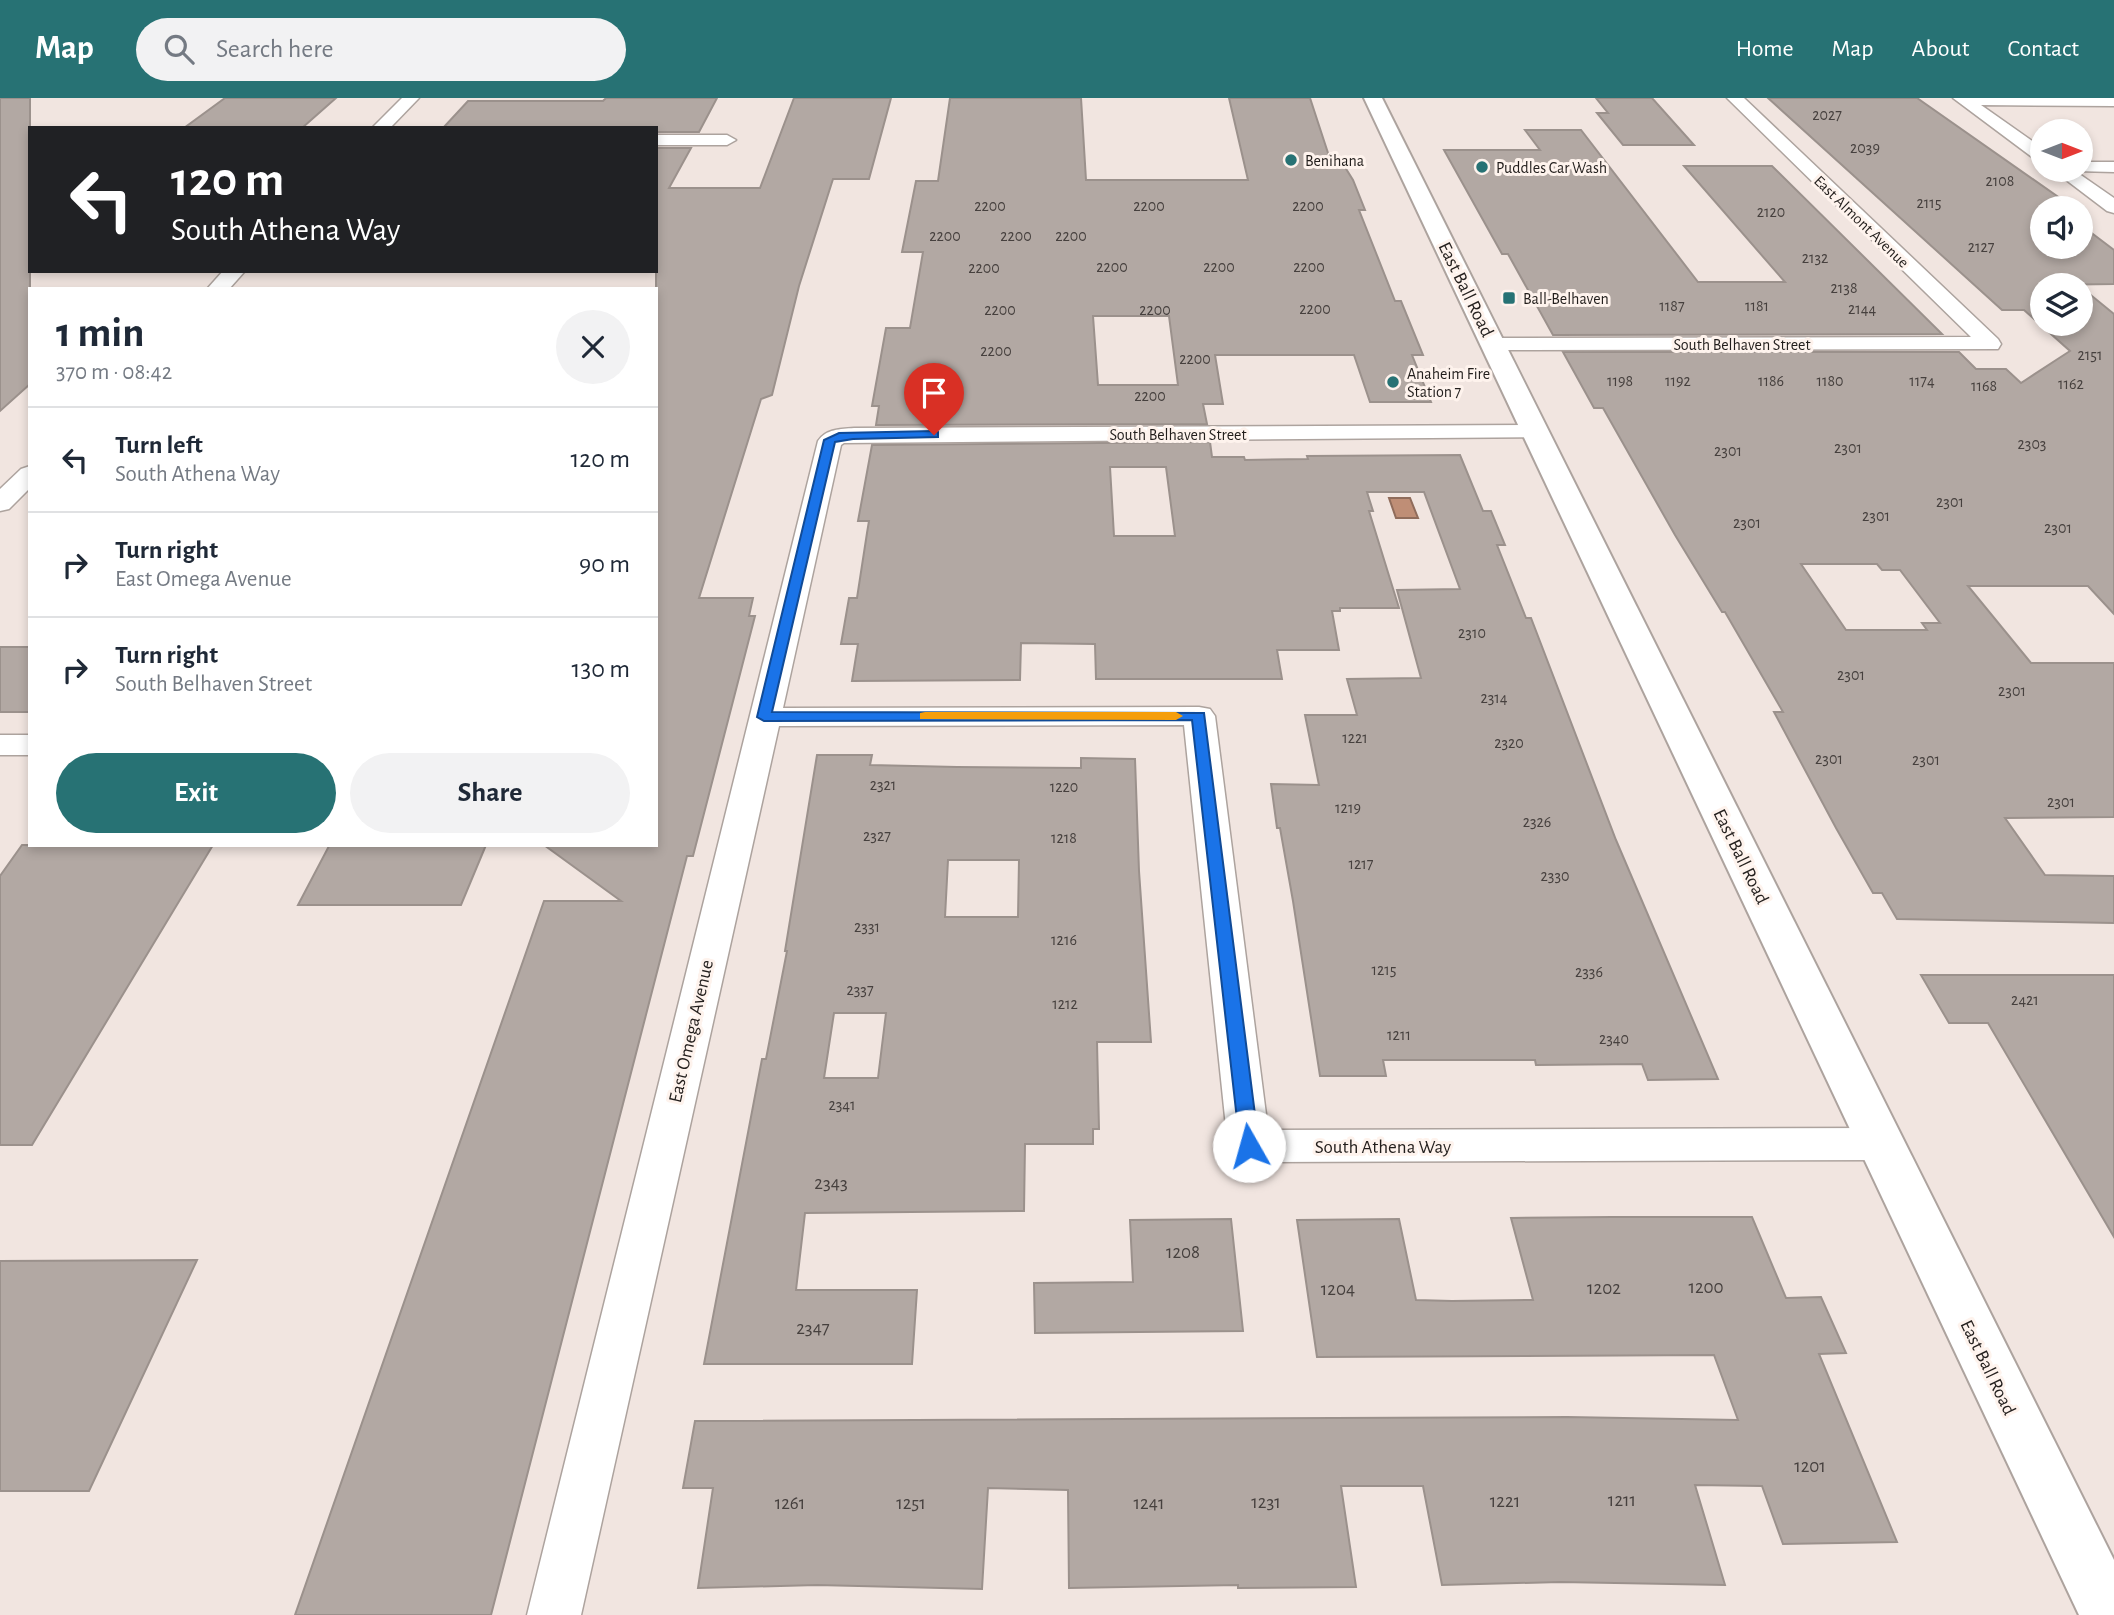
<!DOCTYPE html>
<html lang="en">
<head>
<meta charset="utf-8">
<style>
  :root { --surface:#fff; --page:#f2f2f3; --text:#1f2937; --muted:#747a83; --line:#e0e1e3; --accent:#277274 }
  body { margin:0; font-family:"Alegreya Sans",sans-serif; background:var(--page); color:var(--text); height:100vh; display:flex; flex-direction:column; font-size:26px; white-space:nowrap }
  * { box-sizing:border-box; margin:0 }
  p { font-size:23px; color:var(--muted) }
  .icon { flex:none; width:38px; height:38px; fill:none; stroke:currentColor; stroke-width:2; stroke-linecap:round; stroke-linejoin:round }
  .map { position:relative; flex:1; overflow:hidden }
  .drawer { position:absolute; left:28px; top:189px; width:630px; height:560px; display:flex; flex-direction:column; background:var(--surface); border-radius:0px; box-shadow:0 4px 10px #0003 }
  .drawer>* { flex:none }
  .banner { position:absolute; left:28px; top:28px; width:630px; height:147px; border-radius:0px; box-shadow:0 4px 10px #0003; background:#202124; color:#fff; overflow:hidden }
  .needle { width:46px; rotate:90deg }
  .buttons { position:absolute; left:2030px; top:21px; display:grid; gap:14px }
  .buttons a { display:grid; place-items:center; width:63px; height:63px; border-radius:50%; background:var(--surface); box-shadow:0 4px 10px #0003; font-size:35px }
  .pin { position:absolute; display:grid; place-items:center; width:60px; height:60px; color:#fff; margin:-72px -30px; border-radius:50% 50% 50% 0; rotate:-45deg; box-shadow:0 0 7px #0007 }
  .pin .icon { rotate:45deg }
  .me { position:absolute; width:77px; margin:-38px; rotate:353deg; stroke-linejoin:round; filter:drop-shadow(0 0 5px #0008) }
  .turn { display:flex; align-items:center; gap:24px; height:147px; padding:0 28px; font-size:32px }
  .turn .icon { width:91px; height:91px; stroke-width:2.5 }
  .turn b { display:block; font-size:49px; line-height:60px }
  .round { display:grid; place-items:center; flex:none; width:74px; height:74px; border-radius:37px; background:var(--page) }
  .head { display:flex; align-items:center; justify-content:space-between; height:119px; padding:0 28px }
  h1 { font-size:42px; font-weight:600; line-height:52px }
  .button { display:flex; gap:14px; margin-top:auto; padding:14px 28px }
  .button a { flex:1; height:80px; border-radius:42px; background:var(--accent); color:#fff; font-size:28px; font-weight:600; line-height:80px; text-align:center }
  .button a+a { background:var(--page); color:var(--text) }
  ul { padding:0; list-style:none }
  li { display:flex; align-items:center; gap:21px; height:105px; padding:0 28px; border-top:2px solid var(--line) }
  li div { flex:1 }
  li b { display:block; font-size:26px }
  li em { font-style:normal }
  header { display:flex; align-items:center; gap:42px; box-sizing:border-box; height:98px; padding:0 35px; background:var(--accent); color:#fff }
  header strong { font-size:33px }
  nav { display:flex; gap:38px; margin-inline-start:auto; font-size:24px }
  .search { width:490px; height:63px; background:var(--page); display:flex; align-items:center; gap:18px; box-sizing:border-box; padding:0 24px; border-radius:38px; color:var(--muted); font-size:26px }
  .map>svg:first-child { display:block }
  .water { fill:#bf8e76; stroke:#906c5b; stroke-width:2 }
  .building { fill:#b2a8a3; stroke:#9b918c; stroke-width:2; fill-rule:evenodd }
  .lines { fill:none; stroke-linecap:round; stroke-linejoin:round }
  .minor-casing { stroke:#ada39e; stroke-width:3 }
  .primary-casing { stroke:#ada39e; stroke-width:4 }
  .minor { fill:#fff; fill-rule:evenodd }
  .primary { fill:#fff; fill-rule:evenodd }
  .route { fill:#1a73e8; stroke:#114b97; stroke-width:2 }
  .slow { fill:#f59e0b }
  .poi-dot { fill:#277274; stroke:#fef3ed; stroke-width:2.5 }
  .labels { text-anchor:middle; stroke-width:6; stroke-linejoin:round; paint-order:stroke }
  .number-label { font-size:16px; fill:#46403e }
  .far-poi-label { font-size:16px; fill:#221e1c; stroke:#fef3ed; text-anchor:start }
  .far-street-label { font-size:16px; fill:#221e1c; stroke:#fef3ed }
  .street-label { font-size:19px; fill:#221e1c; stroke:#fef3ed }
  .near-number-label { font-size:19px; fill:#46403e }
</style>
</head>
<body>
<header>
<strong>Map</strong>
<div class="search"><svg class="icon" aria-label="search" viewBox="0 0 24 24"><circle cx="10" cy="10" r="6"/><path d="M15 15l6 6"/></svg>Search here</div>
<nav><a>Home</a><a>Map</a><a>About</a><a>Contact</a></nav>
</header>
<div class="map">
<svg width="2114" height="1517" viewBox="0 0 2114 1517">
  <rect width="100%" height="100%" fill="#f1e5e0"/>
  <polygon class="water" points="1389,400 1410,400 1418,420 1396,420"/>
  <g class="building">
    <polygon points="0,0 30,0 30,286 0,313"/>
    <polygon points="225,0 336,0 302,30 184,30"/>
    <polygon points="606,0 717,0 699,34 656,34 656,30 443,30 468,3 603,3"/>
    <polygon points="794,0 891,0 869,81 833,81 799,188 772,297 761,301 699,500 753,500 749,518 755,518 693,758 687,758 491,1517 295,1517 544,803 621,803 544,747 656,747 656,50 691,50 669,90 760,90"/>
    <path d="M 950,0 L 1081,0 L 1086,82 L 1248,82 L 1229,0 L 1310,0 L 1329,58 L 1338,58 L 1353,82 L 1365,112 L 1359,112 L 1395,203 L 1401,203 L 1423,257 L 1412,257 L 1431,304 L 1370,304 L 1354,257 L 1215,257 L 1223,306 L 1203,306 L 1207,326 L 876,327 L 879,308 L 872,308 L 886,230 L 910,230 L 923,154 L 902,154 L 916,83 L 938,83 ZM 1093,218 L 1169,218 L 1178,287 L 1098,287 Z"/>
    <polygon points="1596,0 1652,0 1694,47 1623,47 1597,15 1608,15"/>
    <path d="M 1768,0 L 1917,0 L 2074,110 L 2042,110 L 2042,149 L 2081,149 L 2081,127 L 2114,152 L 2114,186 L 2042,187 L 2042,226 L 2081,226 L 2081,189 L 2114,216 L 2114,516 L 2088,488 L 1968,488 L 2031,565 L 2114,565 L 2114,719 L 2005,720 L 2045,777 L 2114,778 L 2114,825 L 1897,821 L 1882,795 L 1873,795 L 1836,730 L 1774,614 L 1783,614 L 1725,514 L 1722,514 L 1675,437 L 1603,310 L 1594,310 L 1563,254 L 1959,254 L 1976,271 L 2006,271 L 2021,285 L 2070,253 L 2024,212 L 2002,212 ZM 1801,466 L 1877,466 L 1882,472 L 1900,472 L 1940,525 L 1922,525 L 1927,532 L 1846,532 Z"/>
    <polygon points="1525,32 1581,32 1698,184 1785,184 1684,68 1772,68 1942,236 1553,237 1508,156 1502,156 1444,52 1540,52"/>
    <path d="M 1210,344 L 1212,359 L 1244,359 L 1245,362 L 1308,361 L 1307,358 L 1460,357 L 1483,413 L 1491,413 L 1505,447 L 1497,447 L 1526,520 L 1531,520 L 1616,742 L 1718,981 L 1648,982 L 1642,966 L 1536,967 L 1535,962 L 1383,962 L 1386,978 L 1320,978 L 1293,803 L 1280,730 L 1277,730 L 1271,686 L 1319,687 L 1305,617 L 1357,617 L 1347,581 L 1421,580 L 1397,492 L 1460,491 L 1424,394 L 1367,394 L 1373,413 L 1369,413 L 1399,510 L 1340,510 L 1340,513 L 1332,513 L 1339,552 L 1277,552 L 1282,581 L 1096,581 L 1095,546 L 1021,545 L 1020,582 L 852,583 L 858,546 L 841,546 L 849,500 L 857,500 L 867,435 L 869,423 L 858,423 L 872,347 ZM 1110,369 L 1166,369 L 1175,438 L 1114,438 Z"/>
    <rect x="0" y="549" width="30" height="65"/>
    <path d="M 817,657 L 872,657 L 870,667 L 957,669 L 1081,670 L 1081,660 L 1135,661 L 1139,773 L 1151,944 L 1097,944 L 1099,1031 L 1093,1031 L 1093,1046 L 1025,1046 L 1024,1113 L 805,1115 L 796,1192 L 917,1192 L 912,1266 L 704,1266 L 762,961 L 766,961 L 787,853 L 785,853 ZM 948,762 L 1019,762 L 1018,819 L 945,819 ZM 834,915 L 886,915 L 878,980 L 824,980 Z"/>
    <polygon points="22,747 213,747 32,1047 0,1047 0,778"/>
    <polygon points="486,747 461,807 298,807 329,748"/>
    <polygon points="1921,877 2114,877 2114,1139 1988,925 1949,925"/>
    <polygon points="1612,1119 1752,1119 1786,1200 1821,1199 1846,1255 1819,1256 1897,1444 1783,1446 1762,1388 1695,1387 1725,1487 1560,1484 1442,1487 1423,1388 1341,1388 1356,1489 1238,1490 1238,1487 1069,1490 1068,1392 988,1390 982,1491 817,1487 698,1490 713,1390 683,1390 695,1323 1567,1319 1738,1322 1714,1257 1317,1259 1297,1122 1399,1121 1416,1202 1452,1203 1533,1202 1511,1120"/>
    <polygon points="1231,1121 1243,1233 1035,1235 1034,1185 1133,1184 1130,1122"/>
    <polygon points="197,1162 89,1393 0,1393 0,1163"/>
  </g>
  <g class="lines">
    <g class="minor-casing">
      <g id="minor">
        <polygon points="402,0 419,0 390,30 372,30"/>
        <polygon points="1727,0 1744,0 1998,241 2001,246 1998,251 1487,252 1484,247 1487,242 1495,240 1971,239"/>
        <polygon points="1953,0 2114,0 2114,8 1981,7 2042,50 2042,63 2036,62"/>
        <polygon points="656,37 727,37 736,42 727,47 656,47"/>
        <polygon points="2081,64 2114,64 2114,74 2075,73 2114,100 2114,115 2107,113 2053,72 2081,72"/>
        <polygon points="223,173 245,173 229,191 207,191"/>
        <path d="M 1536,327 L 1545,329 L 1548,334 L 1545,339 L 844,345 L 841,347 L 783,610 L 1199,609 L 1210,611 L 1215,618 L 1268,1032 L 1881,1030 L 1896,1034 L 1902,1046 L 1896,1058 L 1881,1062 L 1249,1064 L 1234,1060 L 1228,1048 L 1184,627 L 779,628 L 581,1517 L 527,1517 L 818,343 C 826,331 840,331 854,330 Z"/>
        <polygon points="30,368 30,390 9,411 0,413 0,391 21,371"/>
        <rect x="0" y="637" width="30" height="20"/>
      </g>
    </g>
    <g class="primary-casing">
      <polygon id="primary" points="1364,0 1382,0 2114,1462 2114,1517 2079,1517"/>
    </g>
    <use href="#minor" class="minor"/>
    <use href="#primary" class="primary"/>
  </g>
  <polygon class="route" points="934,333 938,334 938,339 853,341 835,344 772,614 1204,615 1259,1048 1256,1053 1249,1055 1243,1053 1240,1048 1192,622 764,623 757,619 824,342 839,335"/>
  <polygon class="slow" points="925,614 1176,614 1183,618 1176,622 920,621 920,615"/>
  <g class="poi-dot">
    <circle cx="1291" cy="62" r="7"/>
    <circle cx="1482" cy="69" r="7"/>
    <rect x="1502" y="193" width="14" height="14" rx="3.5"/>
    <circle cx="1393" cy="284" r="7"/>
  </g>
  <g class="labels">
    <g class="number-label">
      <text x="1827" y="22">2027</text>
      <text x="1865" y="55">2039</text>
      <text x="2000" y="88">2108</text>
      <text x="1929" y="110">2115</text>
      <text x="990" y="113">2200</text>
      <text x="1149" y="113">2200</text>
      <text x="1308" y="113">2200</text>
      <text x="1771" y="119">2120</text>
      <text x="945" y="143">2200</text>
      <text x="1016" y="143">2200</text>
      <text x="1071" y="143">2200</text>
      <text x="1981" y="154">2127</text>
      <text x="1815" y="165">2132</text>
      <text x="1112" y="174">2200</text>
      <text x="1219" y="174">2200</text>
      <text x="1309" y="174">2200</text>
      <text x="984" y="175">2200</text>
      <text x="1844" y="195">2138</text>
      <text x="1672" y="213">1187</text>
      <text x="1757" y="213">1181</text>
      <text x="1315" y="216">2200</text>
      <text x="1862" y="216">2144</text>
      <text x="1000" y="217">2200</text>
      <text x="1155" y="217">2200</text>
      <text x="996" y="258">2200</text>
      <text x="2090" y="262">2151</text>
      <text x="1195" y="266">2200</text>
      <text x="1620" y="288">1198</text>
      <text x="1678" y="288">1192</text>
      <text x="1771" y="288">1186</text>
      <text x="1830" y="288">1180</text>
      <text x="1922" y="288">1174</text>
      <text x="2071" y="291">1162</text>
      <text x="1984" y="293">1168</text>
      <text x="1150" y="303">2200</text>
      <text x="2032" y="351">2303</text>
      <text x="1848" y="355">2301</text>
      <text x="1728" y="358">2301</text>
      <text x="1950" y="409">2301</text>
      <text x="1876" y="423">2301</text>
      <text x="1747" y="430">2301</text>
      <text x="2058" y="435">2301</text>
      <text x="1472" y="540">2310</text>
      <text x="1851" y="582">2301</text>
      <text x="2012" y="598">2301</text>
      <text x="1494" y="605">2314</text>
      <text x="1355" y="645">1221</text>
      <text x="1509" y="650">2320</text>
      <text x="1829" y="666">2301</text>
      <text x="1926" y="667">2301</text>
      <text x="883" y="692">2321</text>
      <text x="1064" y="694">1220</text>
      <text x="2061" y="709">2301</text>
      <text x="1348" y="715">1219</text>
      <text x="1537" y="729">2326</text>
      <text x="877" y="743">2327</text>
      <text x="1064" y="745">1218</text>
      <text x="1361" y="771">1217</text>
      <text x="1555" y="783">2330</text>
      <text x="867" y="834">2331</text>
      <text x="1064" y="847">1216</text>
      <text x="1384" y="877">1215</text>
      <text x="1589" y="879">2336</text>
      <text x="860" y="897">2337</text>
      <text x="2025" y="907">2421</text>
      <text x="1065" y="911">1212</text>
      <text x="1399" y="942">1211</text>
      <text x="1614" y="946">2340</text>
      <text x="842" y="1012">2341</text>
    </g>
    <g class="far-poi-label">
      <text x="1305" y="68">Benihana</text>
      <text x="1496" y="75">Puddles Car Wash</text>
      <text x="1523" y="206">Ball-Belhaven</text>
      <text x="1407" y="281">Anaheim Fire<tspan x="1407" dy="18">Station 7</tspan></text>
    </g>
    <g class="far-street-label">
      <text transform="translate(1862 123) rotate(44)" y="6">East Almont Avenue</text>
      <text x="1742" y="252">South Belhaven Street</text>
      <text x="1178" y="342">South Belhaven Street</text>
    </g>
    <g class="street-label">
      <text transform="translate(1467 191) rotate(64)" y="7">East Ball Road</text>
      <text transform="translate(1742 758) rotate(64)" y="7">East Ball Road</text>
      <text transform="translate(690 933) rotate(-77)" y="7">East Omega Avenue</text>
      <text x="1383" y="1055">South Athena Way</text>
      <text transform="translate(1989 1269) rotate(64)" y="7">East Ball Road</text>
    </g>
    <g class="near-number-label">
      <text x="831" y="1091">2343</text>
      <text x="1183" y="1160">1208</text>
      <text x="1706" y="1195">1200</text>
      <text x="1604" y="1196">1202</text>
      <text x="1338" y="1197">1204</text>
      <text x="813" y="1236">2347</text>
      <text x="1810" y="1374">1201</text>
      <text x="1622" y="1408">1211</text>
      <text x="1505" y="1409">1221</text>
      <text x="1266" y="1410">1231</text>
      <text x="790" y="1411">1261</text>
      <text x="911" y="1411">1251</text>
      <text x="1149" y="1411">1241</text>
    </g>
  </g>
</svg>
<div class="buttons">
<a><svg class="needle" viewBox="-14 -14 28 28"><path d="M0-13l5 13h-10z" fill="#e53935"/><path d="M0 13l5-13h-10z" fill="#747a83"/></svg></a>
<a><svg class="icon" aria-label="sound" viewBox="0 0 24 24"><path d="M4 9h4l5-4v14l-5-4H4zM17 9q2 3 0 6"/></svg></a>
<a><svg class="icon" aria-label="layers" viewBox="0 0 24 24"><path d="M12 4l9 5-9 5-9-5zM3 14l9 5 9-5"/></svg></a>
</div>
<div class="pin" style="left:934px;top:337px;background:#d93025"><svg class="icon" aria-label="arrive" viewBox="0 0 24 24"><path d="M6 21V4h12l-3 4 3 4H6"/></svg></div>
<svg class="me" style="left:1249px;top:1048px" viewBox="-20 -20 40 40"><circle r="19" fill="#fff"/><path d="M0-13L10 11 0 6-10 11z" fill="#1a73e8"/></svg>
<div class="banner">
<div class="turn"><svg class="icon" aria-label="left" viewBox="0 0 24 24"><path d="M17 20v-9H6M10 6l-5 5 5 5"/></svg><div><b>120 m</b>South Athena Way</div></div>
</div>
<section class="drawer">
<div class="head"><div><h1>1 min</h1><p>370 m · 08:42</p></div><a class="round"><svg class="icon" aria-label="close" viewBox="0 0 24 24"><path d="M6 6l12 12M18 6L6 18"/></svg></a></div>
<ul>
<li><svg class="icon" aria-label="left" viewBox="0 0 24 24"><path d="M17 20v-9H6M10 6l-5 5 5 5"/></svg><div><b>Turn left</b><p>South Athena Way</p></div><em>120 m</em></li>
<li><svg class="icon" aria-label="right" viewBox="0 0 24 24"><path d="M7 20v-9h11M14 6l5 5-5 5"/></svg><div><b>Turn right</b><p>East Omega Avenue</p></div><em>90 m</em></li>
<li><svg class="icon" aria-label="right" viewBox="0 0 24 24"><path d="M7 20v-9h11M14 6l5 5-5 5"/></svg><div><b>Turn right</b><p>South Belhaven Street</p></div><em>130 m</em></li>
</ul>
<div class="button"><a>Exit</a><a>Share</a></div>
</section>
</div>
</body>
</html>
